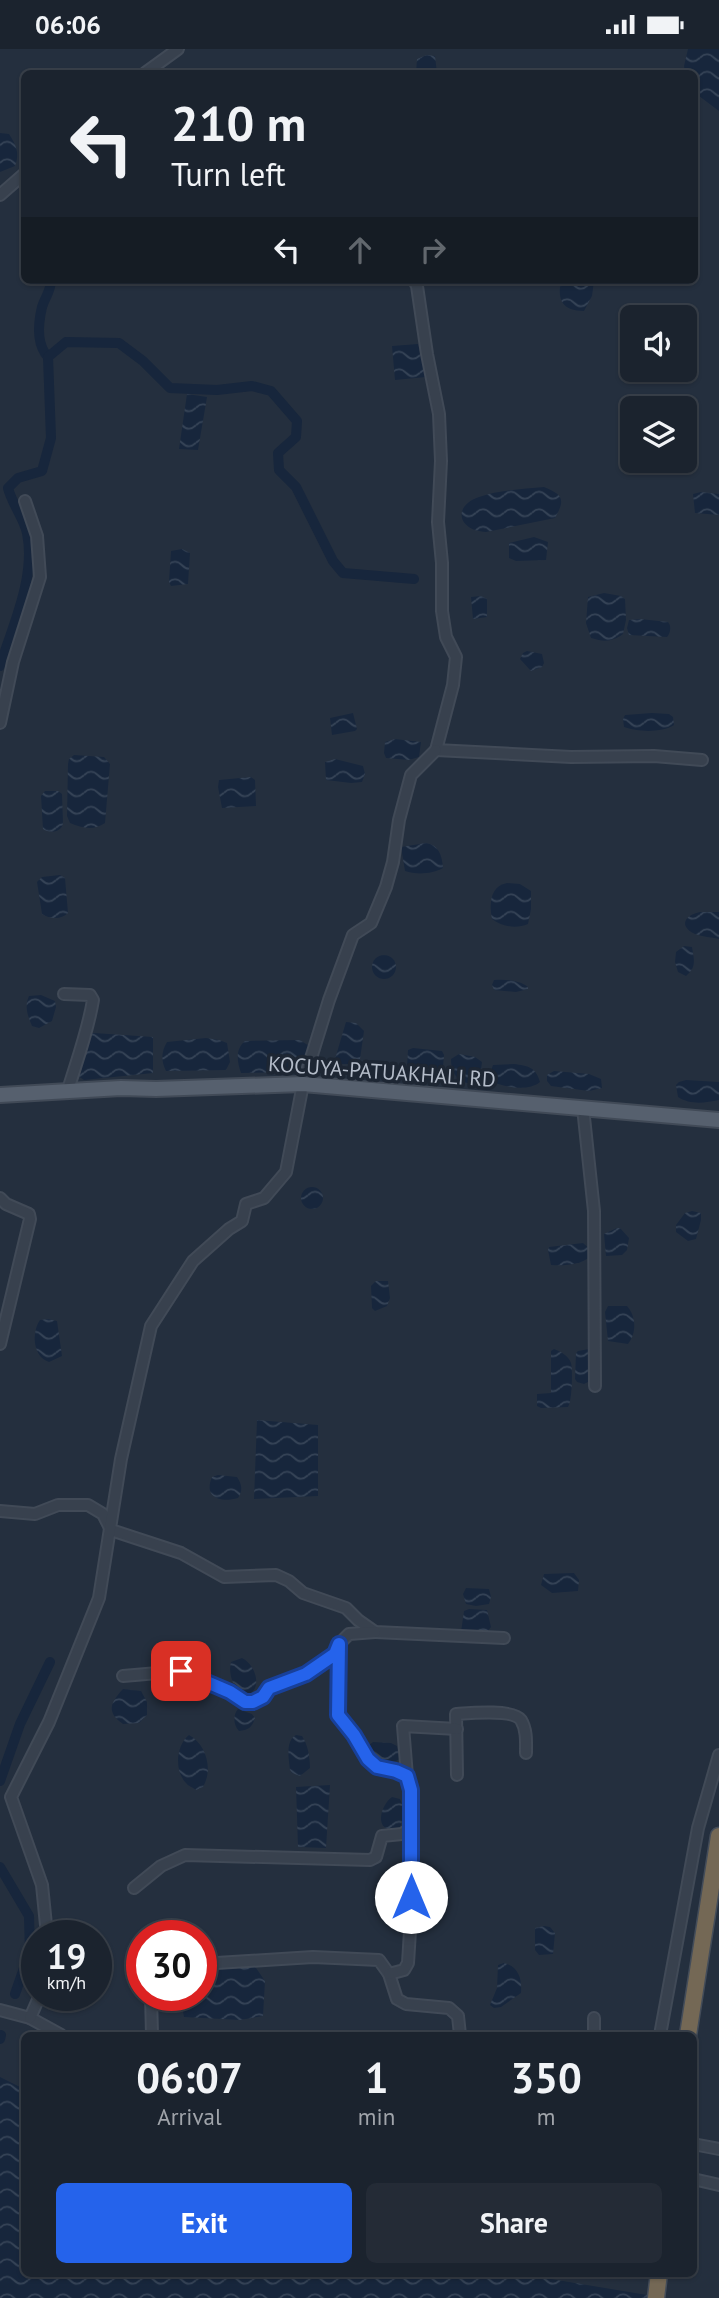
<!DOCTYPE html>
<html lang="en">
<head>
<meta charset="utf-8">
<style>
  :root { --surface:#1b232e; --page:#242b36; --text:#f1f3f6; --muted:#a0a4aa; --line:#39404a; --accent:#2563eb }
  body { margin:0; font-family:"PT Sans",sans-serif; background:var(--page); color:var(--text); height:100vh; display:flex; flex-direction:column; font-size:26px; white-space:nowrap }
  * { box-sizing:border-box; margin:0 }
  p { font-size:23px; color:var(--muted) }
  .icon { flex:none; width:38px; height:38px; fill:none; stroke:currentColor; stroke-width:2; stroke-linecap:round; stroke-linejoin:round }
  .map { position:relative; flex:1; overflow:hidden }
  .details { position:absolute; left:21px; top:1983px; width:676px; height:245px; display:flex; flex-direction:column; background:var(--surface); border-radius:10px; box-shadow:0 2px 5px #0004,0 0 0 2px var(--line) }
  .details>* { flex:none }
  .banner { position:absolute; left:21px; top:21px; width:677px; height:214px; border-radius:10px; box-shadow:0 2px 5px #0004,0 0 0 2px var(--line); background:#1b232e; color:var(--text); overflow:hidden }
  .buttons { position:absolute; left:620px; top:256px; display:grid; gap:14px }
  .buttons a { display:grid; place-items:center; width:77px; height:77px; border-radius:10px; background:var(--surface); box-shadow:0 2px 5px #0004,0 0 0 2px var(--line); font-size:35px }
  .speed { position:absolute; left:21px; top:1871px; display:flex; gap:14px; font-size:35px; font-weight:700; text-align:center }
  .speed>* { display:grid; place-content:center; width:91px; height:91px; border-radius:50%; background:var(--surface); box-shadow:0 2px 5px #0004,0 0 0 2px var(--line); line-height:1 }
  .speed small { font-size:18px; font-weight:400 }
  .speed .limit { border:10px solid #d22; background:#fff; color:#111 }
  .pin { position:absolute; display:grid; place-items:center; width:60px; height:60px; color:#fff; margin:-30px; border-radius:14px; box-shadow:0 4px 10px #0006 }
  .me { position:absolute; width:77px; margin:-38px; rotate:0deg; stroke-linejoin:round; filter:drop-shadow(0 0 5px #0008) }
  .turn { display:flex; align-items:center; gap:24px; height:147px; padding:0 35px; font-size:32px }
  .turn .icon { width:91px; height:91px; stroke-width:2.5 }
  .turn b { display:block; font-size:49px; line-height:60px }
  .lanes { display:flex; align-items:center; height:66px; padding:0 35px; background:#0003; justify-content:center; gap:35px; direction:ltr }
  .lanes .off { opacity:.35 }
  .eta { display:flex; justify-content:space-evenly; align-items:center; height:119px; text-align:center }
  .eta b { font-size:42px; font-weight:700; line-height:49px }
  .button { display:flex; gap:14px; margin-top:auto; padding:14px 35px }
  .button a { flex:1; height:80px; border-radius:10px; background:var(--accent); color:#fff; font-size:28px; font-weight:700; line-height:80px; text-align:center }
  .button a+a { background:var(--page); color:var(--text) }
  .status { display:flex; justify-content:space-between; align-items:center; height:49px; padding:0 35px; background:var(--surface); direction:ltr }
  .status svg { height:19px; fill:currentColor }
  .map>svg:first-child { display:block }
  .water { fill:url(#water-waves) }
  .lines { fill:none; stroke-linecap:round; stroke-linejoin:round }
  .canal { stroke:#17263c; stroke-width:10 }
  .minor-casing { stroke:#414a57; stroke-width:14 }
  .major-casing { stroke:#414a57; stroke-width:18 }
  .highway-casing { stroke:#434c59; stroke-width:19 }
  .minor { stroke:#38414e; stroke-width:10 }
  .major { stroke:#56606e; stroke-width:14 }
  .highway { stroke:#746855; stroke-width:16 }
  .route-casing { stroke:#184099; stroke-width:18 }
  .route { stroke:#2563eb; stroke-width:12 }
  .labels { text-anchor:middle; stroke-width:7; stroke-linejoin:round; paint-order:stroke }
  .street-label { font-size:21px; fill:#b4bcc9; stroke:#1d2633 }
</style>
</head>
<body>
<div class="status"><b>06:06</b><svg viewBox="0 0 49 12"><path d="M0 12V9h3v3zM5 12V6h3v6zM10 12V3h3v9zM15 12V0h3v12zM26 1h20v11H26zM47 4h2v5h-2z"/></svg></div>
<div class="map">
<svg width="719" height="2249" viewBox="0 0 719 2249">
  <defs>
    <pattern id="water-waves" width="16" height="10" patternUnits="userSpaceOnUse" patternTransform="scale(1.75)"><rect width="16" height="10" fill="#17263c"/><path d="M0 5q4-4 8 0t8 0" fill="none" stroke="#364457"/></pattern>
  </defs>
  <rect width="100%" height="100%" fill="#242f3e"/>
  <g class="water">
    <polygon points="688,0 719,0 719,62 695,44 695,24 685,24 684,17"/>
    <polygon points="427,6 435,7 437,24 416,24 417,10"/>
    <path d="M 0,84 L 9,85 C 16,96 20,104 15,117 L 0,123 Z"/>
    <path d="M 561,231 L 594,232 L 592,247 L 584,262 C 562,262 557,251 561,231 Z"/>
    <polygon points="418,295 426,328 395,331 392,297"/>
    <polygon points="187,345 207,348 198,401 179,400"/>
    <path d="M 544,438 C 564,446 565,451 555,469 L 486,483 C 458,482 452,457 479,448 C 499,441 523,440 544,438 Z"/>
    <polygon points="701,443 719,445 719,466 695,464 693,445"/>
    <polygon points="534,488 548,493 546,511 516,512 509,509 509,494"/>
    <polygon points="182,500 190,504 188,535 171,537 169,533 171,502"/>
    <path d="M 604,544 L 621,547 L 625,550 L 626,571 L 623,585 C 612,593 604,593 591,589 L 586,574 L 588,548 Z"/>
    <polygon points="481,547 487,550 487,568 473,570 471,548"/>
    <path d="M 640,570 L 668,573 C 672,577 670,585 667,588 L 629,586 L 627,579 L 629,571 Z"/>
    <polygon points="527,602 542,605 544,614 542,618 531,622 520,610 523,604"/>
    <polygon points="353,664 357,680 355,682 332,686 330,669"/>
    <path d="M 652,664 L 669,665 L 673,668 L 674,676 C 662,684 637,683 624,678 L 623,670 L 625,666 Z"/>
    <polygon points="395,690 421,693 419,708 409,711 386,709 384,704 385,693"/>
    <path d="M 74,706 L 104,708 L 110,715 L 105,774 C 93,782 82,779 70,774 L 67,767 L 68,715 L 69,710 Z"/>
    <polygon points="335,710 363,717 365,725 362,733 351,734 326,731 325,713"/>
    <polygon points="251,728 255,731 256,757 222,759 218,738 219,731"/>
    <path d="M 45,742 L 58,742 L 62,745 L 63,774 C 62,783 50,785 43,780 L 41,747 Z"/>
    <path d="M 426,794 C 439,796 442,807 443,819 C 433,825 416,826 405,822 L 401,798 Z"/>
    <path d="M 60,826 L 65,829 L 68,864 C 61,871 50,870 42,865 L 37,833 L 42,828 Z"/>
    <path d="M 507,834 L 520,835 L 531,842 L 531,860 L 528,875 C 517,880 502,878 492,870 C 489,855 490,837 507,834 Z"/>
    <path d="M 700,863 L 719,863 L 719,890 C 711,888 703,888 695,885 C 678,877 685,866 700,863 Z"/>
    <path d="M 684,897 L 692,898 C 694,911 697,918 686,927 L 678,923 L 675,913 L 676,903 Z"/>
    <circle cx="384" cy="918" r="12"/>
    <path d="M 494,931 C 505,930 519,931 528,938 L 528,940 L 516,943 L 494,941 L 492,936 Z"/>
    <path d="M 41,946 L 55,952 L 56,958 L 52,972 L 39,979 L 32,977 C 28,967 24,958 29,947 Z"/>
    <polygon points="346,973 356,974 364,982 360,1010 357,1015 340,1015 335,1010"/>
    <polygon points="94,984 153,988 153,1024 84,1031 78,1027 78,1012 86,985"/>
    <path d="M 206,989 L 219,991 L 227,994 L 230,1013 L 226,1021 L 166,1022 C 161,1012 161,1003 167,993 Z"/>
    <path d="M 300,991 L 309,997 L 307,1008 L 300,1010 L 298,1017 L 294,1023 L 241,1024 C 237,1013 235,1000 245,992 Z"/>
    <polygon points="413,999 442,1002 444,1006 442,1030 438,1032 409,1030 407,1019 408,1001"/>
    <path d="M 459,1005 L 475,1008 L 482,1013 L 480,1028 L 476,1035 C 459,1035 451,1026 451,1010 Z"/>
    <path d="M 514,1015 C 528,1017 536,1018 540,1033 C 528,1043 504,1038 490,1032 L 489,1027 L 493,1016 Z"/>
    <polygon points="554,1022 589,1025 601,1030 602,1039 589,1042 551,1037 547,1032 547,1026"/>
    <path d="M 686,1031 L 719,1033 L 719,1051 C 705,1054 690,1056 678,1048 L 676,1036 L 679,1033 Z"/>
    <circle cx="312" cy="1149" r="11"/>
    <polygon points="692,1162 701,1164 701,1171 696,1190 688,1192 676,1183 676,1176 685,1164"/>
    <polygon points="617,1179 620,1179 629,1189 627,1201 622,1206 606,1207 604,1185"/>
    <path d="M 583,1194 L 590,1200 L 591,1207 C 581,1216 564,1217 551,1216 L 548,1201 L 549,1198 Z"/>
    <polygon points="376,1232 388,1232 390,1249 387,1257 375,1262 372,1259 371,1237"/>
    <path d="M 608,1257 L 627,1257 C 636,1267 637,1284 628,1295 L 608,1292 L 605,1263 Z"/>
    <path d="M 48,1270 L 57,1272 L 62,1307 L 49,1313 C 33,1308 31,1284 40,1271 Z"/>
    <path d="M 554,1300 C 560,1302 569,1307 571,1314 C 573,1321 572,1353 568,1358 L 541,1359 L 537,1357 L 537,1345 L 551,1344 L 551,1302 Z"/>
    <polygon points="589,1300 590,1332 584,1335 577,1333 575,1330 576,1304 578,1302"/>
    <polygon points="257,1371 318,1376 318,1447 254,1450"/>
    <path d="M 218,1426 L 237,1428 C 242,1435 243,1442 238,1449 C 221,1454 203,1449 212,1428 Z"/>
    <polygon points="574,1524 579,1531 578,1542 552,1544 541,1536 544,1525"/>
    <polygon points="466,1539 489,1540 491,1548 489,1555 476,1557 466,1555 463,1545"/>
    <polygon points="469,1560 487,1561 491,1578 485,1586 461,1583 464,1562"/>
    <path d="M 242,1609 C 257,1616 265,1646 241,1647 C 233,1637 228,1625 231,1613 Z"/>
    <path d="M 123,1640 L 141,1642 L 147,1653 L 147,1666 L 139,1674 L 123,1675 C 106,1663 110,1654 123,1640 Z"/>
    <path d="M 238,1660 L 252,1665 L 255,1669 C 252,1679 248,1681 239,1682 C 233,1676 233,1665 238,1660 Z"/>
    <path d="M 189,1686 C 207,1696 213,1721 203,1738 L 196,1741 C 192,1738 188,1737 186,1734 C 174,1722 176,1696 189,1686 Z"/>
    <path d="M 296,1686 L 302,1687 C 308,1696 310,1708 310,1719 L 300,1727 L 292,1724 L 290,1721 C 289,1710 285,1692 296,1686 Z"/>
    <path d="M 373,1693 L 391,1694 L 397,1697 L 400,1710 C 386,1717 378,1714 368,1702 L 369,1696 Z"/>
    <polygon points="330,1736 326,1799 298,1798 296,1738"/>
    <path d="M 392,1748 L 400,1750 C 404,1757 403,1772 400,1778 C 374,1788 378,1758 392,1748 Z"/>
    <polygon points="544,1877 550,1878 555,1884 553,1905 539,1906 535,1901 535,1879"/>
    <path d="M 504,1914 C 519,1918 522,1930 521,1944 L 501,1958 L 494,1959 L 490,1956 L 497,1939 L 498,1916 Z"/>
    <path d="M 235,1916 L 254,1916 L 265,1932 L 263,1967 L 240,1971 L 184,1968 L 180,1946 L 201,1946 L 201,1923 C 214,1918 223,1921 235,1916 Z"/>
    <polygon points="0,2028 24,2040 24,2224 515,2224 665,2249 0,2249"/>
  </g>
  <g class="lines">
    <g class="canal">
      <path d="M 48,308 C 36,295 38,275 42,258 C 45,248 51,242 51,231"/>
      <path d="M 0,617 C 13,576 36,528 27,484 C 24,469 12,455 8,439 L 18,429 L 42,422 L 51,389 L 48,308 L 66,293 L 119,294 L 143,312 L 170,339 L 217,341 L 252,337 L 271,342 L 297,372 L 296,388 L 278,404 L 279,421 L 296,438 L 333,512 L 343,524 L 414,530"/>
      <polyline points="0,1732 20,1675 50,1613"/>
      <polyline points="0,1818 29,1867 30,1902 15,1945"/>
      <polyline points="0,1990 1,1986"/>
    </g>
    <g class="minor-casing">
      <g id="minor">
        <polyline points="145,24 178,0"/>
        <polyline points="0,146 24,125"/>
        <polyline points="414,231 417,237 427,305 439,365 441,412 438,473 442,514 442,562 446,588 456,608 453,636 436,701 571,708 654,707 702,711"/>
        <polyline points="0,674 13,613 40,528 37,487 25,452"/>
        <path d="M 64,945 L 90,946 L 93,951 C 88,982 77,1011 68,1041"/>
        <polyline points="583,1059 594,1162 595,1337"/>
        <polyline points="0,1149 6,1155 29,1165 30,1170 0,1295"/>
        <polyline points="0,1462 35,1465 58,1456 88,1456 103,1465 111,1481 181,1504 224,1528 276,1526 289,1532 303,1544 346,1559 358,1571 375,1583 504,1589"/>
        <polyline points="123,1627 181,1622 230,1643 245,1653 253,1653 263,1648 269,1639 306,1625 335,1605 339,1595 349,1585 375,1583"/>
        <path d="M 457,1726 L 456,1665 C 470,1664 513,1660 521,1671 C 527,1681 526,1693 526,1704"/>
        <polyline points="407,1727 403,1677 457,1680"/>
        <path d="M 134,1839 L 161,1817 L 185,1806 L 370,1811 L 376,1808 L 382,1787 L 402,1785 L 410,1780 C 414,1763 412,1744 407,1727 L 396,1722 L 377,1718 L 368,1710 L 354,1686 L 338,1666 L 339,1595"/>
        <polyline points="47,1886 42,1836 11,1748 49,1673 99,1549 121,1410 151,1277 193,1212 229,1180 242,1172 246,1155 264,1149 286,1123 303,1035 329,951 353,886 371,874 386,838 393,813 399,771 411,726 436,701"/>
        <polyline points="201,1915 313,1908 379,1911 389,1925 397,1950 406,1955 449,1959 458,1967 460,1986"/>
        <polyline points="389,1925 404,1921 408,1914 411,1866 410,1780"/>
        <polyline points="151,1946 152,1986"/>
        <polyline points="0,1961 30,1969 61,1986"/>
        <polyline points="30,1969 40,1946"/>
        <polyline points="594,1969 594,1986"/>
        <polyline points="660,1986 698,1779 719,1706"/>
        <polyline points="693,2095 719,2100"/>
        <polyline points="693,2130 719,2136"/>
      </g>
    </g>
    <g class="major-casing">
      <polyline id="major" points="0,1046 121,1039 156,1040 303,1035 719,1071"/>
    </g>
    <g class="highway-casing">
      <g id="highway">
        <polyline points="688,1986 719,1787"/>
        <polyline points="656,2249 659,2224"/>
      </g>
    </g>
    <use href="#minor" class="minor"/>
    <use href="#major" class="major"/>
    <use href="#highway" class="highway"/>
  </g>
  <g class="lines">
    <g class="route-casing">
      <polyline id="route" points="181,1622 230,1643 245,1653 253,1653 263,1648 269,1639 306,1625 335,1605 339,1595 338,1666 354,1686 368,1710 377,1718 396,1722 407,1727 411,1741 411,1848"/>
    </g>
    <use href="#route" class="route"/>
  </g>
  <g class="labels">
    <g class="street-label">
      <text transform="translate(382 1023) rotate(4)" y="7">KOCUYA-PATUAKHALI RD</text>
    </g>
  </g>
</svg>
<div class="buttons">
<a><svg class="icon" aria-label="sound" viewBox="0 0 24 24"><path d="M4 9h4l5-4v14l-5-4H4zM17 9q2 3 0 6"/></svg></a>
<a><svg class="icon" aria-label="layers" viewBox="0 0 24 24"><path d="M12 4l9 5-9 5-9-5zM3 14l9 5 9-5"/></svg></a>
</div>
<div class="speed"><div>19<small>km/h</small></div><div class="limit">30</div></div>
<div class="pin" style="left:181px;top:1622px;background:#d93025"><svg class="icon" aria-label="arrive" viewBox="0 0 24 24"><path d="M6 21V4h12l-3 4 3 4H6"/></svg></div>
<svg class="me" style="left:411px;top:1848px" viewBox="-20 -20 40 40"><circle r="19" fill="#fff"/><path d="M0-13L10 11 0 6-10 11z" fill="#2563eb"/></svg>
<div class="banner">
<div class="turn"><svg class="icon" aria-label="left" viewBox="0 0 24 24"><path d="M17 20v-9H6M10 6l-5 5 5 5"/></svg><div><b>210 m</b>Turn left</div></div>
<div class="lanes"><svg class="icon" aria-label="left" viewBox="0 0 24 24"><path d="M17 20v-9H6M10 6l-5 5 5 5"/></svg><svg class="icon off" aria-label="ahead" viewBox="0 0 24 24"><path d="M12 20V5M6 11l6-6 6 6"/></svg><svg class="icon off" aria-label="right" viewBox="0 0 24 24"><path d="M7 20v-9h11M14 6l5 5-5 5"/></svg></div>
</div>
<section class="details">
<div class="eta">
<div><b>06:07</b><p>Arrival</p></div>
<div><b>1</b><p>min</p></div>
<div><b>350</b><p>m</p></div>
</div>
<div class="button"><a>Exit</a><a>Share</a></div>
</section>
</div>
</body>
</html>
